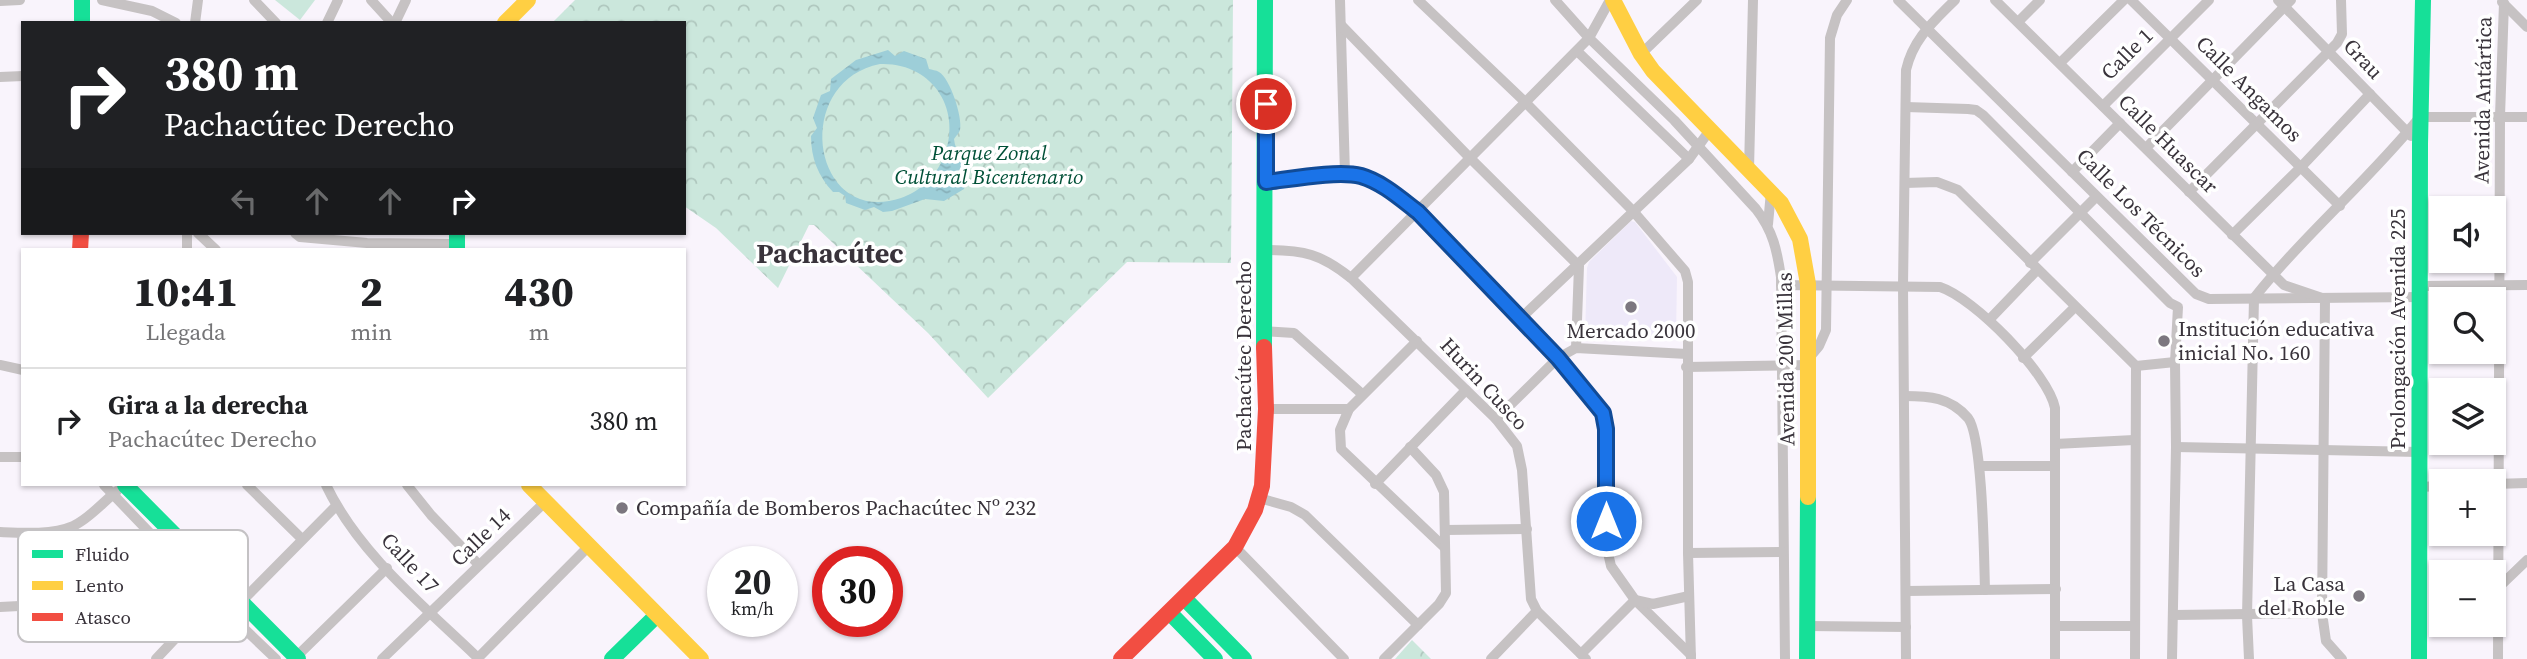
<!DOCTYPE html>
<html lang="es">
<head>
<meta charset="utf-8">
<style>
  :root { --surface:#fff; --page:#f2f2f2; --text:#202124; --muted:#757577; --line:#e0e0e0 }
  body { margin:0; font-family:"Source Serif 4",serif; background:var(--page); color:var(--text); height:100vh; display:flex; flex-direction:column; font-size:26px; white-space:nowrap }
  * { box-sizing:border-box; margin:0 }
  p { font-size:23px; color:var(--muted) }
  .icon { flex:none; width:38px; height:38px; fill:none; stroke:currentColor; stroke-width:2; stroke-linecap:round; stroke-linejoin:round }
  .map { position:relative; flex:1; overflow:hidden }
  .panel { position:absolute; left:21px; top:248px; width:665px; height:238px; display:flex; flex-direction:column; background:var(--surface); border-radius:0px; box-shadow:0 2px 5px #0004 }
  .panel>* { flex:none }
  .hud { position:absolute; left:21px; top:21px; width:665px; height:214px; border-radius:0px; box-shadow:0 2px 5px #0004; background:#202124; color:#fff; overflow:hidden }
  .tools { position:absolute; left:2429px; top:196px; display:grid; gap:14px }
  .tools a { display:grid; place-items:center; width:77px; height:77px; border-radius:0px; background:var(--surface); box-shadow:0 2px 5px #0004; font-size:35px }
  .speed { position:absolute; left:707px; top:546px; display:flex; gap:14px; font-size:35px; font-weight:700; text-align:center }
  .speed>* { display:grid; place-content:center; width:91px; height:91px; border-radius:50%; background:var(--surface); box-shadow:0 2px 5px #0004; line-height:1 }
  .speed small { font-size:18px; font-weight:400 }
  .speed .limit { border:10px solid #d22; background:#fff; color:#111 }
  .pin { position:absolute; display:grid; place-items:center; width:60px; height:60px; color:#fff; margin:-30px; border:4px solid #fff; border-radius:50%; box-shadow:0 2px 7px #0007 }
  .me { position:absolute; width:77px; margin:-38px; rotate:0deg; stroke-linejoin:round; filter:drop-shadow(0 0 5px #0008) }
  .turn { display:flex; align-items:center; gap:24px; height:147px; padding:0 28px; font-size:32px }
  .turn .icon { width:91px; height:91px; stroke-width:2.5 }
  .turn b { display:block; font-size:49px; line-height:60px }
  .lanes { display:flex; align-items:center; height:66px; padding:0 28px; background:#0003; justify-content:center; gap:35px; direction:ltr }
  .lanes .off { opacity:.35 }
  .eta { display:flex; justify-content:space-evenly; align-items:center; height:119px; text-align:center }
  .eta b { font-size:42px; font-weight:800; line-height:49px }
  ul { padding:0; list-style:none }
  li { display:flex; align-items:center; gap:21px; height:105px; padding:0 28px; border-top:2px solid var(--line) }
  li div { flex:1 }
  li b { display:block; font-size:26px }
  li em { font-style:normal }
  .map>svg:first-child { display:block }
  .commercial { fill:#eee9f9 }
  .park { fill:url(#park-crowns) }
  .pitch { fill:#cbe7dc }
  .water { fill:url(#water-ripples); fill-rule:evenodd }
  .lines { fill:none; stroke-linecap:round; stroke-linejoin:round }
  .street { stroke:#c6c2c3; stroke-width:10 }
  .fast { stroke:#16e098; stroke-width:16 }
  .slow { stroke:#ffcf43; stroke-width:16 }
  .jam { stroke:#f24e42; stroke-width:16 }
  .route-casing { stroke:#114b97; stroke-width:18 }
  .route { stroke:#1a73e8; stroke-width:12 }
  .poi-dot { fill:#7c777f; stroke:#fff; stroke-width:2.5 }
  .labels { text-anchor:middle; stroke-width:7; stroke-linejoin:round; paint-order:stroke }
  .street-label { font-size:21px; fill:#39333b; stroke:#fff }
  .park-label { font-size:21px; font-style:italic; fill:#005037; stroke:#fff }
  .poi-label { font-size:21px; fill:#39333b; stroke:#fff; text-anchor:start }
  .district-label { font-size:28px; font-weight:bold; fill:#39333b; stroke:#fff }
  .key { fill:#fff; stroke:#c4c2c4; stroke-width:2 }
  .key-label { font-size:19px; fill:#39333b }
</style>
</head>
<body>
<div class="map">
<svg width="2527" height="659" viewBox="0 0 2527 659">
  <defs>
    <pattern id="park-crowns" width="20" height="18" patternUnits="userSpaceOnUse" patternTransform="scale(1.75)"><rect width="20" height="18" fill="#cbe7dc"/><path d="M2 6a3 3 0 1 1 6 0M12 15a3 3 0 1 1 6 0" fill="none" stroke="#afc7be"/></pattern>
    <pattern id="water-ripples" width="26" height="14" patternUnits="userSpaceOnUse" patternTransform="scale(1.75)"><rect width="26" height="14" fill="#9dced8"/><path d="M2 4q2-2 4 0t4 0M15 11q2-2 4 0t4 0" fill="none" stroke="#88b1ba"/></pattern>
  </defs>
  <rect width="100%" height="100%" fill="#f9f4fc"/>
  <polygon class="commercial" points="1631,221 1635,222 1677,277 1676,337 1585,336 1587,268 1589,262"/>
  <g class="park">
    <polygon points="575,0 1233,0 1231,263 1127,262 988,398 928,333 814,225 809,225 778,288 716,228 684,206 684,23 552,23"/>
    <polygon points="1412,640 1431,659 1395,659"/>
  </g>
  <polygon class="pitch" points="275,0 315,0 300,20"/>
  <path class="water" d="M 888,50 L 895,56 L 904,51 L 926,59 L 929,69 C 932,70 936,70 939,72 C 950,78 963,118 960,130 C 959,133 956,136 954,139 C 955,152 966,163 968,177 L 964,189 L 944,201 L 925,199 L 892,211 L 883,212 L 874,207 L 865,210 L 846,203 L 845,196 L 839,192 L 833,192 C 818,176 811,158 811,136 L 817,128 L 813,118 L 821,95 L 830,91 L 831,79 L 856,60 ZM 880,64 C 933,62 964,111 943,159 C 935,177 919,192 901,198 C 812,228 790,82 880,64 Z"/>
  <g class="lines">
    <g class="street">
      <polyline points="102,0 152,11 176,23"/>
      <polyline points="254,0 276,23"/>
      <polyline points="371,0 392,23"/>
      <polyline points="1340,0 1345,174"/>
      <polyline points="1418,0 1525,102 1633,211 1685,271 1688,282 1688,553 1691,659"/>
      <path d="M 1555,0 L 1589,38 L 1674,120 L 1756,209 C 1773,231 1777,250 1781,277 L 1785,659"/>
      <polyline points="1898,0 2196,294 2209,299 2421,297"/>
      <polyline points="1995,0 2284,285 2325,299 2322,613 2326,641 2342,659"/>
      <polyline points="2131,0 2340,206"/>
      <polyline points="2278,0 2411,136"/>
      <polyline points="0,1 20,0"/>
      <polyline points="2502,2 2527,27"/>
      <polyline points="2019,21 2040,0"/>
      <polyline points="195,23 198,0"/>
      <polyline points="327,23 338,0"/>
      <polyline points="395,23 406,0"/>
      <polyline points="1341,25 1469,157 1579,266 1576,348"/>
      <polyline points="1577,51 1689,159"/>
      <polyline points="1641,54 1697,0"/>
      <polyline points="2060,63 2124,0"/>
      <polyline points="0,77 23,76"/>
      <polyline points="2103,106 2209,0"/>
      <polyline points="1906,107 1968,109 1976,110 1983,115 2170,303 2178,307 2175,362 2176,447 2172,659"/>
      <polyline points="2146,148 2291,0"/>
      <polyline points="1749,170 1753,0"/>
      <polyline points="2072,172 2120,123"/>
      <polyline points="1266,182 1345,174 1361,176 1395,195 1418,212 1558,358 1603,413 1606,429 1606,544 1611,566 1635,600 1691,655"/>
      <polyline points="1905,183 1937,182 1958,190 2136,366 2135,659"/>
      <polyline points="2189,192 2337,43 2342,34 2341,0"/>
      <polyline points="1768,224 1771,192"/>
      <polyline points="187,233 187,250"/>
      <polyline points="198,233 216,250"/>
      <polyline points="295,233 300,237 367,243 456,244"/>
      <polyline points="2232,235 2301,167 2370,94"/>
      <path d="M 1266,250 C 1304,250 1321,254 1351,278 L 1496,419 L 1517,446 L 1522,470 L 1531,599 L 1537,611 L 1586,659"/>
      <polyline points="2030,263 2096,197"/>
      <polyline points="1351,278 1589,38 1610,0"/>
      <path d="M 1781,285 L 1940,287 C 1974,298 2048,373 2055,408 L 2055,659"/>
      <polyline points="2420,286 2527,285"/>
      <polyline points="1520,319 1689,159 1710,130"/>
      <polyline points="1989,320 2037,270"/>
      <polyline points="1264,331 1294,333 1362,394"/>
      <polyline points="1417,341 1349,409 1340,430 1341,449 1444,547"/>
      <polyline points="1809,358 1819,346 1826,330 1830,38 1837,15 1847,0"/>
      <polyline points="2023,358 2075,307"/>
      <polyline points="0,365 23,370"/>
      <polyline points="2136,366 2175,362"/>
      <polyline points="1686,367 1809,365"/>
      <path d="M 1904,396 C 1929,396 1950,397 1968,418 C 1983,437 1984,559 1985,590"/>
      <polyline points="1266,409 1349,409"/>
      <polyline points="1496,419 1558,358 1576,348 1687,354"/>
      <polyline points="2055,444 2134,440"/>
      <polyline points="2176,447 2419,452"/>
      <polyline points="0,457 23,457"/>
      <polyline points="1979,466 2055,466"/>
      <polyline points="1375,484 1466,390"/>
      <polyline points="2494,484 2527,483"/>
      <polyline points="104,485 213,599 276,659"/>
      <polyline points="247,485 302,539"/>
      <path d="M 326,485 C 359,554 424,606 478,658"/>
      <polyline points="407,485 431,515 479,565"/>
      <polyline points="2419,487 2441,486"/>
      <polyline points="1259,498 1291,507 1305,515 1418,625"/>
      <polyline points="1445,530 1527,529"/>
      <path d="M 0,532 C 22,533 52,535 73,526 C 89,519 103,502 117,491"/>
      <polyline points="1235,547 1344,659"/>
      <polyline points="1688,553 1782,552"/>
      <polyline points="2499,587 2527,560"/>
      <polyline points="1907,591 2056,589"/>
      <polyline points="241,602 336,506"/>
      <polyline points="0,607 96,602 107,597 165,540"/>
      <polyline points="2173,615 2322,613"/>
      <polyline points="1807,626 1906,627"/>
      <polyline points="2056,626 2135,626"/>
      <polyline points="1581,654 1635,600 1653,604 1689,596"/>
      <polyline points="296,657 387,568"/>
      <polyline points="156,659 218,593"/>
      <polyline points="382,659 545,502"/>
      <polyline points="477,659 589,546"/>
      <polyline points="1384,659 1439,604 1446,593 1444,492 1436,475 1410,447"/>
      <polyline points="1491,659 1537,611"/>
      <path d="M 1906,659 L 1903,286 L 1906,70 C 1913,39 1933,22 1955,0"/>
      <path d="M 2249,659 L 2247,616 L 2254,298 C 2305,234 2369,180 2420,117 L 2527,117"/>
      <polyline points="2498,659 2500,116 2504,3"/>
    </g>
    <g class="fast">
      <polyline points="82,0 82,23"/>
      <polyline points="457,233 457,250"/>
      <polyline points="1264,347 1265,0"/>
      <polyline points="125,485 298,659"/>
      <polyline points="1185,599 1244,659"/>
      <polyline points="1170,613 1215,659"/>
      <polyline points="612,659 657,615"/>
      <polyline points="1807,659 1808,497"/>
      <polyline points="2419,659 2420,144 2423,0"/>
    </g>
    <g class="slow">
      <polyline points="1613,0 1641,54 1653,71 1781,203 1800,239 1808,284 1808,497"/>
      <polyline points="505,23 528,0"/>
      <polyline points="529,485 701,659"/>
    </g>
    <g class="jam">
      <polyline points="80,250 81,233"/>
      <polyline points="1121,659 1235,547 1255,510 1262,486 1266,409 1264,347"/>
    </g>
  </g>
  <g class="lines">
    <g class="route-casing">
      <path id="route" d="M 1266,104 L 1266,182 C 1291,179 1338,170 1361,176 C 1382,182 1401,199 1418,212 L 1558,358 L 1603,413 L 1606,429 L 1606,521"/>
    </g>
    <use href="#route" class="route"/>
  </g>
  <g class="poi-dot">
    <circle cx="1631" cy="307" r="7"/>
    <circle cx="2164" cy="341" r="7"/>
    <circle cx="622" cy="508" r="7"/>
    <circle cx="2359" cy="596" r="7"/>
  </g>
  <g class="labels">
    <g class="street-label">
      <text transform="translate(2127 54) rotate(-45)" y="7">Calle 1</text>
      <text transform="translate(2363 59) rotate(47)" y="7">Grau</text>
      <text transform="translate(2249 89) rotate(45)" y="7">Calle Angamos</text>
      <text transform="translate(2483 100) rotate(-89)" y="7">Avenida Antártica</text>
      <text transform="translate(2168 144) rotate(45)" y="7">Calle Huascar</text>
      <text transform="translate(2141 213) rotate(45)" y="7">Calle Los Técnicos</text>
      <text transform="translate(2398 329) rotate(-90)" y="7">Prolongación Avenida 225</text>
      <text transform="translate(1244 356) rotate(-90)" y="7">Pachacútec Derecho</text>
      <text transform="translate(1786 359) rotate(-91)" y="7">Avenida 200 Millas</text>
      <text transform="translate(1484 384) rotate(47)" y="7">Hurin Cusco</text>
      <text transform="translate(481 537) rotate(-44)" y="7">Calle 14</text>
      <text transform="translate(410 563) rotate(47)" y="7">Calle 17</text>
    </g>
    <g class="park-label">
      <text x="989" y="160">Parque Zonal<tspan x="989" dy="24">Cultural Bicentenario</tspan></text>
    </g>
    <g class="poi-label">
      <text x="2178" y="336">Institución educativa<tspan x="2178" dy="24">inicial No. 160</tspan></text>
      <text x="1631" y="338" text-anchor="middle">Mercado 2000</text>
      <text x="636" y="515">Compañía de Bomberos Pachacútec Nº 232</text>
      <text x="2345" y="591" text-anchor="end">La Casa<tspan x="2345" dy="24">del Roble</tspan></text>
    </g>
    <g class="district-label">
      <text x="830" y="263">Pachacútec</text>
    </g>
  </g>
  <rect x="18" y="530" width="230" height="112" rx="10" class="key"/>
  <rect x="32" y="550" width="31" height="8" fill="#16e098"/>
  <rect x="32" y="581" width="31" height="9" fill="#ffcf43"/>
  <rect x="32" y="613" width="31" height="8" fill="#f24e42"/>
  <g class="key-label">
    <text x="75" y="561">Fluido</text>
    <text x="75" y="592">Lento</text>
    <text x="75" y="624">Atasco</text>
  </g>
</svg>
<div class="tools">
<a><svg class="icon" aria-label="sound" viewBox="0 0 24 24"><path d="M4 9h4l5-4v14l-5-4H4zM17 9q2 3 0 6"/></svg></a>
<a><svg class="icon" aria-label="search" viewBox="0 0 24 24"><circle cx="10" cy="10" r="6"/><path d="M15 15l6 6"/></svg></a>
<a><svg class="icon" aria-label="layers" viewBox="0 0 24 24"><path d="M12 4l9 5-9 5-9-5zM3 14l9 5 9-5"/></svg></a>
<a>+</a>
<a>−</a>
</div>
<div class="speed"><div>20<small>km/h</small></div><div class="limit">30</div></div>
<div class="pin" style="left:1266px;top:104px;background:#d93025"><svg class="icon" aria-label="arrive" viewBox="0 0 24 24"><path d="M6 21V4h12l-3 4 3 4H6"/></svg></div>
<svg class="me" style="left:1606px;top:521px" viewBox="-20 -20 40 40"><circle r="17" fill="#1a73e8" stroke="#fff" stroke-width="3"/><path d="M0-11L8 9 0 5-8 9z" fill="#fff"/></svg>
<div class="hud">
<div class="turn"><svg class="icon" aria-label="right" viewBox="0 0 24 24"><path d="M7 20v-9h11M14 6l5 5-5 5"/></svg><div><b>380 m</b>Pachacútec Derecho</div></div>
<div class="lanes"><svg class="icon off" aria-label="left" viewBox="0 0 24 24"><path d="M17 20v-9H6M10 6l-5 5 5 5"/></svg><svg class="icon off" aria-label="ahead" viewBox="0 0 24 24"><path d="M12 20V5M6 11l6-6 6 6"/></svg><svg class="icon off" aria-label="ahead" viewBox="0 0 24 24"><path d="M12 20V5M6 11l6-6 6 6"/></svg><svg class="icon" aria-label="right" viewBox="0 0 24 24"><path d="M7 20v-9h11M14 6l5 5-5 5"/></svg></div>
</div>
<section class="panel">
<div class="eta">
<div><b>10:41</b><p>Llegada</p></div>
<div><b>2</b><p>min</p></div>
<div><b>430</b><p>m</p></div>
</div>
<ul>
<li><svg class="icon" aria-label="right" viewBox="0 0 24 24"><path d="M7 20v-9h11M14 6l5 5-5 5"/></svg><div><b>Gira a la derecha</b><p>Pachacútec Derecho</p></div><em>380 m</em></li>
</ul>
</section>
</div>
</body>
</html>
